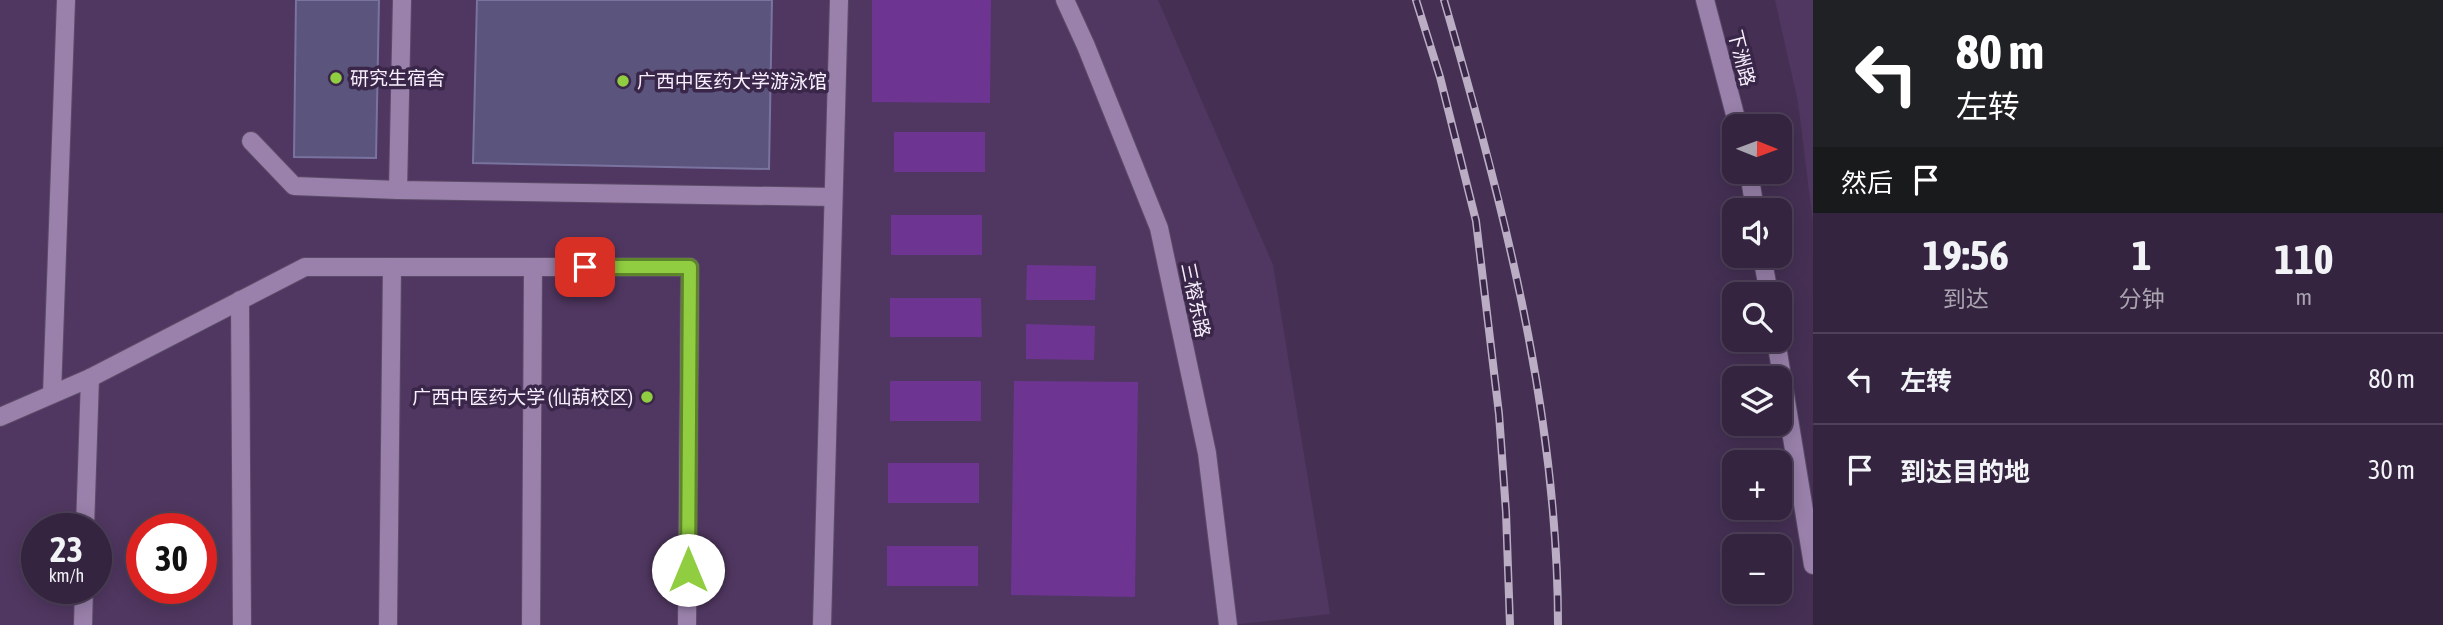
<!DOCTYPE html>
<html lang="zh">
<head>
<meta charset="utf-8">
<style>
  :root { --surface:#34243f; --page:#3c2c46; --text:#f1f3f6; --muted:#a9a4b0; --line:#4e4159 }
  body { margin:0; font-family:"Asap Condensed","Noto Sans SC",sans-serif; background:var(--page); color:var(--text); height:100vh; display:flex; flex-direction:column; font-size:26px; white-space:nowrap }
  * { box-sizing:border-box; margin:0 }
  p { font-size:23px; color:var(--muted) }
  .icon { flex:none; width:38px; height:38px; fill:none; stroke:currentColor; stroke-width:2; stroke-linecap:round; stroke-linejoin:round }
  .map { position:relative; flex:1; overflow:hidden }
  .drawer { display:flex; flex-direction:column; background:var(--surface); width:630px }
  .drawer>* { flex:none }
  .guide { background:#202124; color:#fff; overflow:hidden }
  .needle { width:46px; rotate:91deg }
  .controls { position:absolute; left:1722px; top:114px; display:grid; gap:14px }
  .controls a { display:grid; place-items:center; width:70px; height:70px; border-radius:14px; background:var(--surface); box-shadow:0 4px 18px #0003,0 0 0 2px var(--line); font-size:35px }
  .speed { position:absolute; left:21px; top:513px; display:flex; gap:14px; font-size:35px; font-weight:700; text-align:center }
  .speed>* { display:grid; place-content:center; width:91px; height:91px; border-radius:50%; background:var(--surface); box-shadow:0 4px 18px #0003,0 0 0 2px var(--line); line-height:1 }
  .speed small { font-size:18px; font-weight:400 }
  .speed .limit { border:10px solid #d22; background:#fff; color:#111 }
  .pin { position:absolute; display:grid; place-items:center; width:60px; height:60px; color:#fff; margin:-30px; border-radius:14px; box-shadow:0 4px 10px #0006 }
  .me { position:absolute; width:77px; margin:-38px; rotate:0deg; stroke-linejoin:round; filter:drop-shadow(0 0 5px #0008) }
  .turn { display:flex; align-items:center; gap:24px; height:147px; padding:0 28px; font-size:32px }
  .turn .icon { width:91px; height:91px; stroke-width:2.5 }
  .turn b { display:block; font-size:49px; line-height:60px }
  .then { display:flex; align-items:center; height:66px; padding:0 28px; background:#0003; gap:14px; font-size:26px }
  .eta { display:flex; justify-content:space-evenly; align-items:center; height:119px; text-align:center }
  .eta b { font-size:42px; font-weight:700; line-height:49px }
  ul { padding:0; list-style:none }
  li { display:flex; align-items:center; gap:21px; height:91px; padding:0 28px; border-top:2px solid var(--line) }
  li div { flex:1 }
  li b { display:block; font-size:26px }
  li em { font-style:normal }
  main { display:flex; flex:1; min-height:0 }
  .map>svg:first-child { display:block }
  .built { fill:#503761; fill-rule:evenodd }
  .green { fill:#6d3591 }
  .building { fill:#5b557e; stroke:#79739f; stroke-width:2 }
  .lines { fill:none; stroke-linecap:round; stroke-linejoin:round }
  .minor-casing { stroke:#5c4b68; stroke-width:20 }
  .minor { stroke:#9981ab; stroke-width:18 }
  .rail-casing { stroke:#bbaec4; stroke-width:8 }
  .rail { stroke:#3a2649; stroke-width:5; stroke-dasharray:16; stroke-linecap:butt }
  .route-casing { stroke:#5e852a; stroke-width:18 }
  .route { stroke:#90cd41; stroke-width:12 }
  .poi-dot { fill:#90cd41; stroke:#3a2649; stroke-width:2.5 }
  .labels { text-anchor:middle; stroke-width:7; stroke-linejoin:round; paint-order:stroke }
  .street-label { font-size:19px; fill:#f7effd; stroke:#3a2649 }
  .poi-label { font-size:19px; fill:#f7effd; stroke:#3a2649; text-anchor:start }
</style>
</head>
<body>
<main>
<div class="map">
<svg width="1813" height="625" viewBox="0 0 1813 625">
  <rect width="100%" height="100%" fill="#453054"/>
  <g class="built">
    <path d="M 0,0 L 1158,0 L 1273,265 L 1330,614 L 1231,625 L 0,625 ZM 37,528 L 96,528 L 96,588 L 37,588 ZM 142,528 L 201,528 L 201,588 L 142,588 Z"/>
    <polygon points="1775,0 1813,0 1813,222 1798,102"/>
  </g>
  <g class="green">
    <polygon points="872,0 991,0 990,103 872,102"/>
    <polygon points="985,132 985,172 894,172 894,132"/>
    <rect x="891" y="215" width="91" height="40"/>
    <polygon points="1027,265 1096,266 1095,300 1026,300"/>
    <polygon points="890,298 981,298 982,337 890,337"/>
    <polygon points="1026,324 1095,326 1094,360 1026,359"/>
    <rect x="890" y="381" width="91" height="40"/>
    <polygon points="1014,381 1138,382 1135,597 1011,595"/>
    <rect x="888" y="463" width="91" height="40"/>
    <rect x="887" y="546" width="91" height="40"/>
  </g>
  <g class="building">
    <polygon points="296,0 379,0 376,158 294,157"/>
    <polygon points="477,0 772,0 769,169 473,163"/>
  </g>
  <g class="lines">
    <g class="minor-casing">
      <g id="minor">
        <polyline points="402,0 398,190 833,197"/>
        <polyline points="1065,0 1086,46 1159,228 1207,453 1228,625"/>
        <polyline points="1705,0 1738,126"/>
        <polyline points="251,141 294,186 398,190"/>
        <polyline points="1749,172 1755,210"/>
        <polyline points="1762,256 1769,294"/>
        <polyline points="240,300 242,625"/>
        <polyline points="1776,340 1813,565"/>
        <polyline points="52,394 66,0"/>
        <polyline points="0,417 90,378 305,267 690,267 687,625"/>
        <polyline points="85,528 90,378"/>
        <polyline points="83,625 84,588"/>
        <polyline points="388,625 392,267"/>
        <polyline points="531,625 533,267"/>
        <polyline points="822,625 839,0"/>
      </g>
    </g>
    <use href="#minor" class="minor"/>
    <g class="rail-casing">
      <g id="rail">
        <polyline points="1416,0 1440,77 1476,221 1499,414 1506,512 1510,625"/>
        <path d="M 1444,0 C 1503,203 1558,413 1558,625"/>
      </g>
    </g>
    <use href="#rail" class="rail"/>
  </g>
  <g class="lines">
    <g class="route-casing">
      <polyline id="route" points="585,267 690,267 688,570"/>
    </g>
    <use href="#route" class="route"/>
  </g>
  <g class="poi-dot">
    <circle cx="336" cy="78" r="7"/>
    <circle cx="623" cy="81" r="7"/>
    <circle cx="647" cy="397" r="7"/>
  </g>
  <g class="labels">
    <g class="street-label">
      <text transform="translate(1742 58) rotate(76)" y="7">下洲路</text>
      <text transform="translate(1196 300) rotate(78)" y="7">三榕东路</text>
    </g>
    <g class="poi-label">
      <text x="350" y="85">研究生宿舍</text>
      <text x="637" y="88">广西中医药大学游泳馆</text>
      <text x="633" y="404" text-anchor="end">广西中医药大学 (仙葫校区)</text>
    </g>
  </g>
</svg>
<div class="controls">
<a><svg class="needle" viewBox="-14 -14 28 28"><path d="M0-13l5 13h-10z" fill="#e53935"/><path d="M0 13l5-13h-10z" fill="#a9a4b0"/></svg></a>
<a><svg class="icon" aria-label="sound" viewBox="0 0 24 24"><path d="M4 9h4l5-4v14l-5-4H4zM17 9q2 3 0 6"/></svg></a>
<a><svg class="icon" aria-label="search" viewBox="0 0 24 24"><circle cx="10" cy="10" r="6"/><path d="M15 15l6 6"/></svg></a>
<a><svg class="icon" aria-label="layers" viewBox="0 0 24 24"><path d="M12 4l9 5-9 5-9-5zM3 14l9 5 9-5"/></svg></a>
<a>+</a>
<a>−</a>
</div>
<div class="speed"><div>23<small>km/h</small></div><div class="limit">30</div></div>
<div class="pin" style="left:585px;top:267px;background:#d93025"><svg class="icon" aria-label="arrive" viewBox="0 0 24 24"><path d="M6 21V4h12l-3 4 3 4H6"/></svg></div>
<svg class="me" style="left:688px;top:570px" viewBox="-20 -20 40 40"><circle r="19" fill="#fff"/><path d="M0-13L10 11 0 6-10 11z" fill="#90cd41"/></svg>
</div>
<section class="drawer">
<div class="guide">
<div class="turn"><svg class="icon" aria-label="left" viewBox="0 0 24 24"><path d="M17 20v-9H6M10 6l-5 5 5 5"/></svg><div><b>80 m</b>左转</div></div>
<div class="then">然后<svg class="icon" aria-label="arrive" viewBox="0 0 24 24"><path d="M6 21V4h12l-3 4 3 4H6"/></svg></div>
</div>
<div class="eta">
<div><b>19:56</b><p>到达</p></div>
<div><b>1</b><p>分钟</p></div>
<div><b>110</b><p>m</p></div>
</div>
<ul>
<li><svg class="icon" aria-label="left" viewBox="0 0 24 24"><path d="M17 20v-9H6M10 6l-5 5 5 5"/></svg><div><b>左转</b></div><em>80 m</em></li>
<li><svg class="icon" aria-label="arrive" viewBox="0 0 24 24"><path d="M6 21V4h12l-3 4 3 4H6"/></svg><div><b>到达目的地</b></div><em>30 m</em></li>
</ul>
</section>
</main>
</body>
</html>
